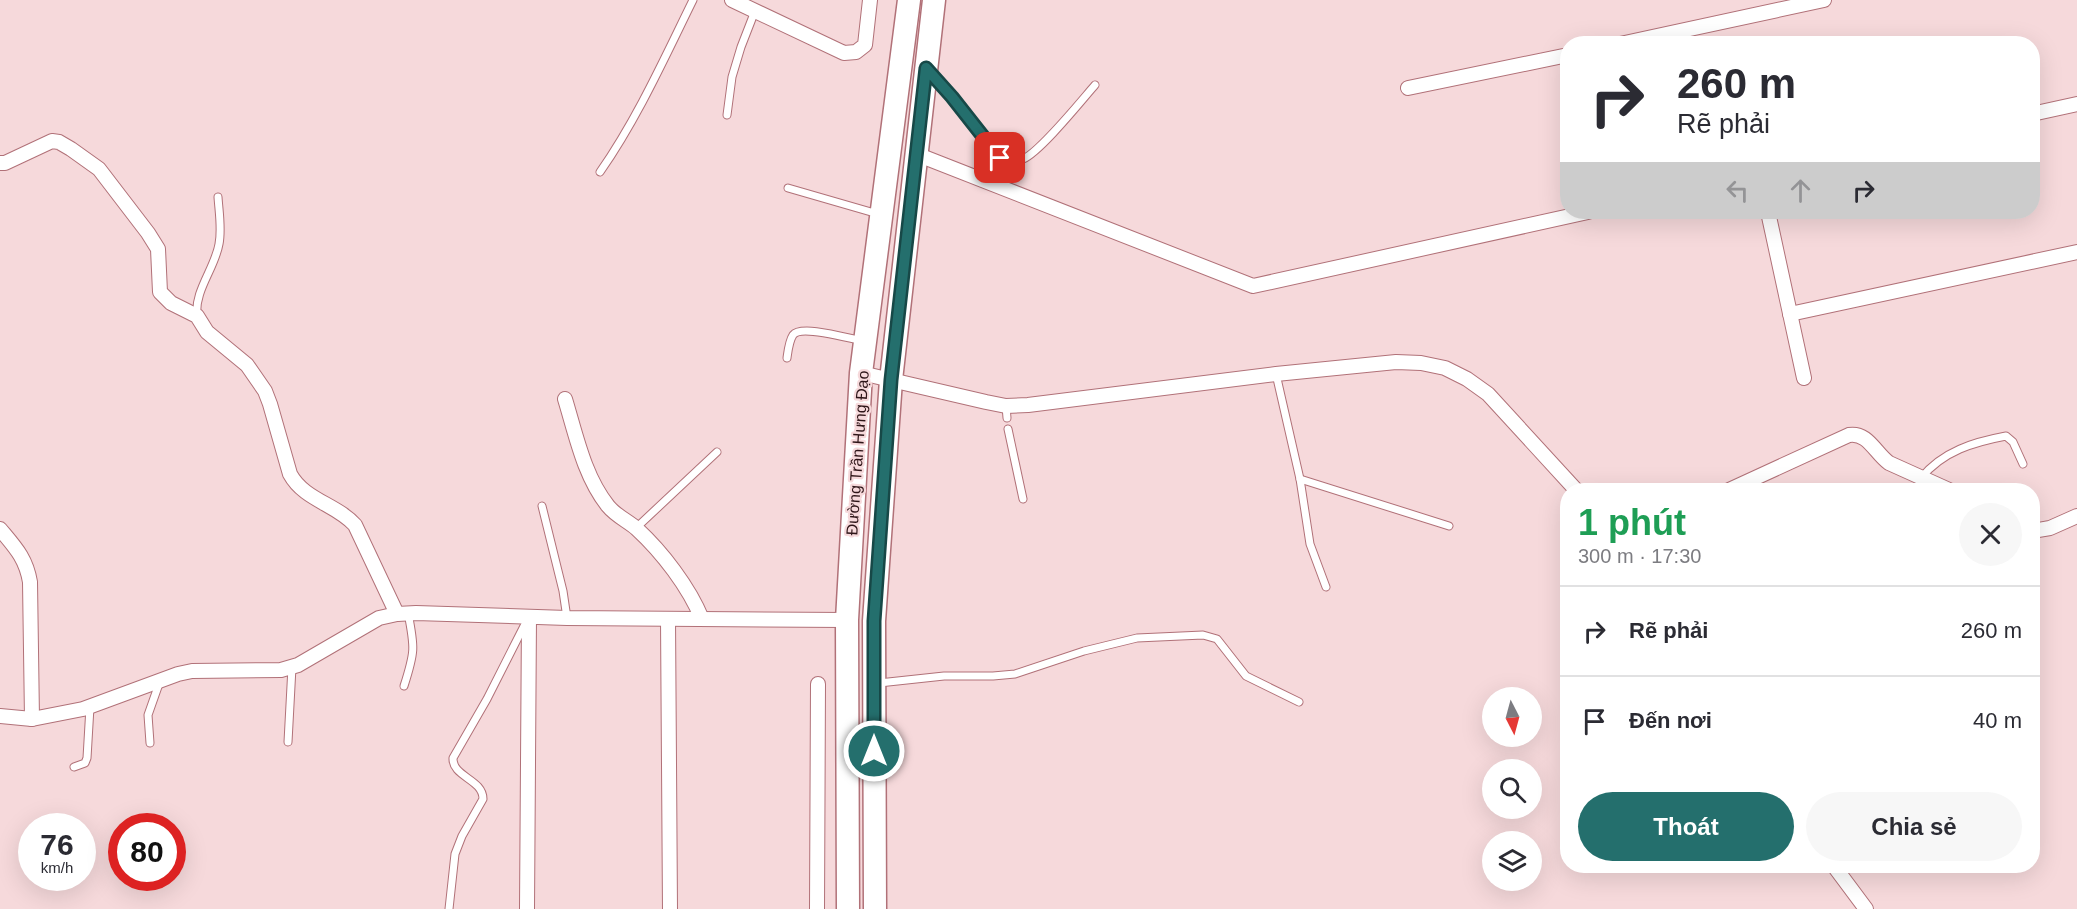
<!DOCTYPE html>
<html lang="vi">
<head>
<meta charset="utf-8">
<style>
  :root { --surface:#fff; --page:#f7f7f7; --text:#2b2b33; --muted:#7c7c81; --line:#e1e1e2; --accent:#246f6d }
  body { margin:0; font-family:Helvetica,sans-serif; background:var(--page); color:var(--text); height:100vh; display:flex; flex-direction:column; font-size:22px; white-space:nowrap }
  * { box-sizing:border-box; margin:0 }
  p { font-size:20px; color:var(--muted) }
  .icon { flex:none; width:33px; height:33px; fill:none; stroke:currentColor; stroke-width:2; stroke-linecap:round; stroke-linejoin:round }
  .map { position:relative; flex:1; overflow:hidden }
  .sheet { position:absolute; left:1560px; top:483px; width:480px; height:390px; display:flex; flex-direction:column; background:var(--surface); border-radius:24px; box-shadow:0 6px 24px #0002 }
  .sheet>* { flex:none }
  .hud { position:absolute; left:1560px; top:36px; width:480px; height:183px; border-radius:24px; box-shadow:0 6px 24px #0002; background:#fff; color:var(--text); overflow:hidden }
  .needle { width:39px; rotate:174deg }
  .buttons { position:absolute; left:1482px; top:687px; display:grid; gap:12px }
  .buttons a { display:grid; place-items:center; width:60px; height:60px; border-radius:50%; background:var(--surface); box-shadow:0 6px 24px #0002; font-size:30px }
  .speed { position:absolute; left:18px; top:813px; display:flex; gap:12px; font-size:30px; font-weight:700; text-align:center }
  .speed>* { display:grid; place-content:center; width:78px; height:78px; border-radius:50%; background:var(--surface); box-shadow:0 6px 24px #0002; line-height:1 }
  .speed small { font-size:15px; font-weight:400 }
  .speed .limit { border:9px solid #d22; background:#fff; color:#111 }
  .pin { position:absolute; display:grid; place-items:center; width:51px; height:51px; color:#fff; margin:-26px; border-radius:12px; box-shadow:0 3px 9px #0006 }
  .me { position:absolute; width:66px; margin:-33px; rotate:0deg; stroke-linejoin:round; filter:drop-shadow(0 0 4px #0008) }
  .turn { display:flex; align-items:center; gap:21px; height:126px; padding:0 18px; font-size:27px }
  .turn .icon { width:78px; height:78px; stroke-width:2.5 }
  .turn b { display:block; font-size:42px; line-height:51px }
  .lanes { display:flex; align-items:center; height:57px; padding:0 18px; background:#0003; justify-content:center; gap:30px; direction:ltr }
  .lanes .off { opacity:.35 }
  .round { display:grid; place-items:center; flex:none; width:63px; height:63px; border-radius:32px; background:var(--page) }
  .head { display:flex; align-items:center; justify-content:space-between; height:102px; padding:0 18px }
  h1 { font-size:36px; font-weight:700; line-height:45px; color:#1e9e55 }
  .cta { display:flex; gap:12px; margin-top:auto; padding:12px 18px }
  .cta a { flex:1; height:69px; border-radius:36px; background:var(--accent); color:#fff; font-size:24px; font-weight:700; line-height:69px; text-align:center }
  .cta a+a { background:var(--page); color:var(--text) }
  ul { padding:0; list-style:none }
  li { display:flex; align-items:center; gap:18px; height:90px; padding:0 18px; border-top:2px solid var(--line) }
  li div { flex:1 }
  li b { display:block; font-size:22px }
  li em { font-style:normal }
  .map>svg:first-child { display:block }
  .lines { fill:none; stroke-linecap:round; stroke-linejoin:round }
  .service-casing { stroke:#b17178; stroke-width:9 }
  .minor-casing { stroke:#b17178; stroke-width:16 }
  .trunk-casing { stroke:#b17178; stroke-width:25 }
  .service { stroke:#fff; stroke-width:7 }
  .minor { stroke:#fff; stroke-width:14 }
  .trunk { stroke:#fff; stroke-width:22 }
  .route-casing { stroke:#174847; stroke-width:15 }
  .route { stroke:#246f6d; stroke-width:10 }
  .labels { text-anchor:middle; stroke-width:4.5; stroke-linejoin:round; paint-order:stroke }
  .street-label { font-size:16px; fill:#2e1518; stroke:#f6d9db }
</style>
</head>
<body>
<div class="map">
<svg width="2077" height="909" viewBox="0 0 2077 909">
  <rect width="100%" height="100%" fill="#f6d9db"/>
  <g class="lines">
    <g class="service-casing">
      <g id="service">
        <path d="M 930,72 L 1000,158 C 1007,159 1016,161 1023,159 C 1040,152 1081,101 1095,85"/>
        <polyline points="727,115 732,77 741,47 755,11"/>
        <path d="M 600,172 C 637,119 664,59 693,0"/>
        <polyline points="788,188 878,214"/>
        <path d="M 197,316 C 194,291 215,268 219,244 C 222,229 219,212 218,197"/>
        <path d="M 787,358 C 788,351 789,341 793,335 C 801,324 850,339 863,341"/>
        <polyline points="1276,374 1300,479 1310,544 1326,587"/>
        <polyline points="1006,406 1007,418"/>
        <polyline points="1008,429 1023,499"/>
        <path d="M 1921,478 C 1943,451 1974,442 2006,436 L 2013,442 L 2023,464"/>
        <polyline points="1300,479 1449,526"/>
        <polyline points="542,506 563,591 567,618"/>
        <polyline points="636,528 717,452"/>
        <polyline points="879,683 944,676 993,676 1015,674 1084,651 1137,638 1203,635 1217,639 1246,676 1299,702"/>
        <path d="M 404,686 C 415,652 415,648 408,613"/>
        <polyline points="288,742 292,667"/>
        <polyline points="150,743 148,715 160,681"/>
        <polyline points="74,767 85,763 87,758 90,707"/>
        <path d="M 449,909 L 455,854 L 462,836 L 483,799 C 483,779 452,777 453,758 L 487,699 L 525,624"/>
      </g>
    </g>
    <g class="minor-casing">
      <g id="minor">
        <polyline points="732,0 844,53 856,52 865,45 870,0"/>
        <polyline points="1620,44 1824,0"/>
        <polyline points="1408,88 1568,55"/>
        <polyline points="2032,114 2077,104"/>
        <polyline points="916,154 1253,286 1588,212"/>
        <path d="M 0,163 L 5,163 L 52,141 L 59,142 L 71,149 L 99,169 L 148,233 L 158,249 L 160,292 L 171,303 L 197,316 L 207,332 L 247,365 L 265,391 L 270,404 L 290,474 C 304,500 336,504 355,525 L 397,614"/>
        <polyline points="1768,212 1804,378"/>
        <polyline points="1790,314 2077,252"/>
        <polyline points="861,373 986,402 1006,406 1028,405 1276,374 1396,362 1421,363 1445,368 1467,379 1488,394 1576,490"/>
        <path d="M 565,399 C 576,435 584,476 608,506 C 616,516 628,521 637,529 C 662,552 689,587 702,619"/>
        <path d="M 1729,490 L 1849,435 C 1868,432 1875,453 1889,463 L 1949,490"/>
        <path d="M 0,529 C 15,547 26,558 30,582 L 32,719"/>
        <polyline points="2032,531 2050,528 2077,516"/>
        <polyline points="668,619 670,909"/>
        <polyline points="0,716 32,719 83,709 178,674 192,671 281,670 298,665 379,618 397,614 416,613 567,618 847,620"/>
        <polyline points="1834,866 1866,909"/>
        <polyline points="527,909 529,617"/>
        <polyline points="817,909 818,684"/>
      </g>
    </g>
    <g class="trunk-casing">
      <g id="trunk">
        <polyline points="848,909 847,620 861,373 909,0"/>
        <polyline points="875,909 874,621 891,380 934,0"/>
      </g>
    </g>
    <use href="#service" class="service"/>
    <use href="#minor" class="minor"/>
    <use href="#trunk" class="trunk"/>
  </g>
  <g class="lines">
    <g class="route-casing">
      <polyline id="route" points="874,751 874,621 891,380 926,68 952,97 1000,158"/>
    </g>
    <use href="#route" class="route"/>
  </g>
  <g class="labels">
    <g class="street-label">
      <text transform="translate(857 453) rotate(-86)" y="6">Đường Trần Hưng Đạo</text>
    </g>
  </g>
</svg>
<div class="buttons">
<a><svg class="needle" viewBox="-14 -14 28 28"><path d="M0-13l5 13h-10z" fill="#e53935"/><path d="M0 13l5-13h-10z" fill="#7c7c81"/></svg></a>
<a><svg class="icon" aria-label="search" viewBox="0 0 24 24"><circle cx="10" cy="10" r="6"/><path d="M15 15l6 6"/></svg></a>
<a><svg class="icon" aria-label="layers" viewBox="0 0 24 24"><path d="M12 4l9 5-9 5-9-5zM3 14l9 5 9-5"/></svg></a>
</div>
<div class="speed"><div>76<small>km/h</small></div><div class="limit">80</div></div>
<div class="pin" style="left:1000px;top:158px;background:#d93025"><svg class="icon" aria-label="arrive" viewBox="0 0 24 24"><path d="M6 21V4h12l-3 4 3 4H6"/></svg></div>
<svg class="me" style="left:874px;top:751px" viewBox="-20 -20 40 40"><circle r="17" fill="#246f6d" stroke="#fff" stroke-width="3"/><path d="M0-11L8 9 0 5-8 9z" fill="#fff"/></svg>
<div class="hud">
<div class="turn"><svg class="icon" aria-label="right" viewBox="0 0 24 24"><path d="M7 20v-9h11M14 6l5 5-5 5"/></svg><div><b>260 m</b>Rẽ phải</div></div>
<div class="lanes"><svg class="icon off" aria-label="left" viewBox="0 0 24 24"><path d="M17 20v-9H6M10 6l-5 5 5 5"/></svg><svg class="icon off" aria-label="ahead" viewBox="0 0 24 24"><path d="M12 20V5M6 11l6-6 6 6"/></svg><svg class="icon" aria-label="right" viewBox="0 0 24 24"><path d="M7 20v-9h11M14 6l5 5-5 5"/></svg></div>
</div>
<section class="sheet">
<div class="head"><div><h1>1 phút</h1><p>300 m · 17:30</p></div><a class="round"><svg class="icon" aria-label="close" viewBox="0 0 24 24"><path d="M6 6l12 12M18 6L6 18"/></svg></a></div>
<ul>
<li><svg class="icon" aria-label="right" viewBox="0 0 24 24"><path d="M7 20v-9h11M14 6l5 5-5 5"/></svg><div><b>Rẽ phải</b></div><em>260 m</em></li>
<li><svg class="icon" aria-label="arrive" viewBox="0 0 24 24"><path d="M6 21V4h12l-3 4 3 4H6"/></svg><div><b>Đến nơi</b></div><em>40 m</em></li>
</ul>
<div class="cta"><a>Thoát</a><a>Chia sẻ</a></div>
</section>
</div>
</body>
</html>
